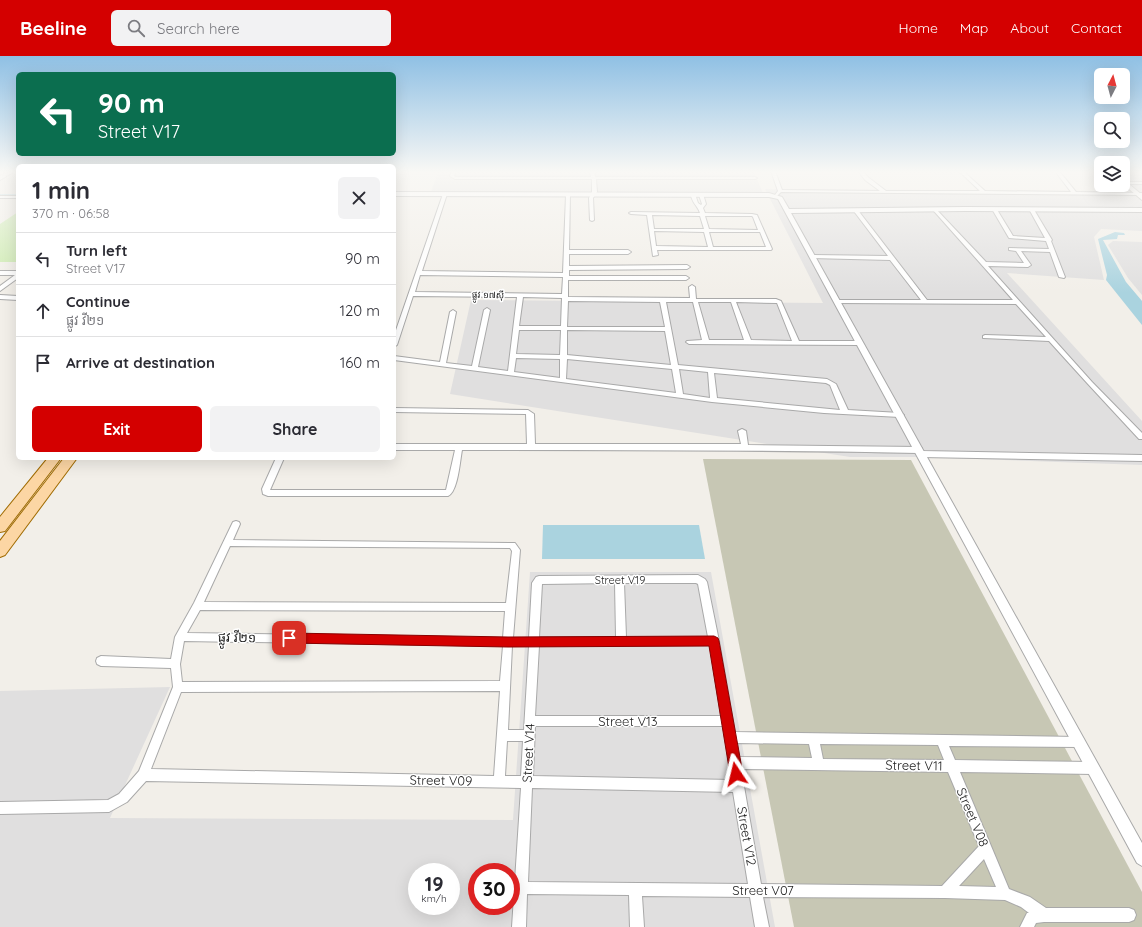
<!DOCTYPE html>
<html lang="en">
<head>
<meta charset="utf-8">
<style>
  :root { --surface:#fff; --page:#f2f2f3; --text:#2b2b33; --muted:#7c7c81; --line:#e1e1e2; --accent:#d40000 }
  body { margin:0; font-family:Quicksand,"Noto Sans Khmer",sans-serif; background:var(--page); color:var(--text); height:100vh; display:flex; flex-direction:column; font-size:15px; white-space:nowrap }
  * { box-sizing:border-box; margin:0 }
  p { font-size:13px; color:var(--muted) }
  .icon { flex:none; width:22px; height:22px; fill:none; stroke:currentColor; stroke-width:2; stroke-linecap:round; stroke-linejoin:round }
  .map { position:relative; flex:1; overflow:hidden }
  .sheet { position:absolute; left:16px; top:108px; width:380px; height:296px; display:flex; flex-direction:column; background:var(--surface); border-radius:6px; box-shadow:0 4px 16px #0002 }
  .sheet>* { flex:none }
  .hud { position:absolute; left:16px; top:16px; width:380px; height:84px; border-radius:6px; box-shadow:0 4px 16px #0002; background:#0b6e4f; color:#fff; overflow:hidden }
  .needle { width:26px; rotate:6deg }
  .buttons { position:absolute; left:1094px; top:12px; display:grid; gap:8px }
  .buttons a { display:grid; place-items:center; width:36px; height:36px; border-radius:6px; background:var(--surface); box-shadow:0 4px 16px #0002; font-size:20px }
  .speed { position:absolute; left:408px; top:807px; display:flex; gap:8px; font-size:20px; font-weight:700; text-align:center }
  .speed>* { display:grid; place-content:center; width:52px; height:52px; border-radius:50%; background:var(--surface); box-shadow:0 4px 16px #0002; line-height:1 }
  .speed small { font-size:10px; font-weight:400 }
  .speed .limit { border:6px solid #d22; background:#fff; color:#111 }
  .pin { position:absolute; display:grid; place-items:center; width:34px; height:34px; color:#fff; margin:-17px; border-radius:8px; box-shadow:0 2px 6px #0006 }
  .me { position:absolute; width:44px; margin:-22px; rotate:350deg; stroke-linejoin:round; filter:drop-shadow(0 0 3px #0008) }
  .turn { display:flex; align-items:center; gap:14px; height:84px; padding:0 16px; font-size:18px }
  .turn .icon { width:52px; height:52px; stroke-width:2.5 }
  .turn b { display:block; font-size:28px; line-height:34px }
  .round { display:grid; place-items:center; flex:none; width:42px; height:42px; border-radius:6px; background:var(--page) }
  .head { display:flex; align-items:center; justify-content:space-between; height:68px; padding:0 16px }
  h1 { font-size:24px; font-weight:800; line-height:30px }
  .action { display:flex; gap:8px; margin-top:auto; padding:8px 16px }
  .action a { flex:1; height:46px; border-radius:6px; background:var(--accent); color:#fff; font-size:16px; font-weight:800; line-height:46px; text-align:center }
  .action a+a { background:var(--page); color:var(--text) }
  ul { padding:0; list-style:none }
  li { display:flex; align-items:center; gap:12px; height:52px; padding:0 16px; border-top:1px solid var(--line) }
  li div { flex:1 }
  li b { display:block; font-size:15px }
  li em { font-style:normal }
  header { display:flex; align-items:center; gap:24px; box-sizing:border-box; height:56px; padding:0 20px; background:var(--accent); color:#fff }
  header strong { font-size:19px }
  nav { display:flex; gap:22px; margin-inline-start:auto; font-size:14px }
  .search { width:280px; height:36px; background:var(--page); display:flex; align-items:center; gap:10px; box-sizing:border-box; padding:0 14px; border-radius:6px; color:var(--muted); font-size:15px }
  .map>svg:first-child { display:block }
  .residential { fill:#e0dfdf; fill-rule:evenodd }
  .construction { fill:#c7c7b4 }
  .grass { fill:#cdebb0 }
  .water { fill:#aad3df }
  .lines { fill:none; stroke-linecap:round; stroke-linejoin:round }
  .stream { stroke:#aad3df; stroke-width:1.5 }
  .minor-casing { stroke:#a9a9a9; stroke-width:2 }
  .tertiary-casing { stroke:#a9a9a9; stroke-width:2 }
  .primary-casing { stroke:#a06b00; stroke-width:2 }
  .minor { fill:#fff; fill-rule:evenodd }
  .tertiary { fill:#fff; fill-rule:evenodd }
  .primary { fill:#fcd6a4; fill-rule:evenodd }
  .route { fill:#d40000; stroke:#8a0000 }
  .labels { text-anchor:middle; stroke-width:3; stroke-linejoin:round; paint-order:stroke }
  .far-street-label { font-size:9px; fill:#222; stroke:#fff }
  .street-label { font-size:11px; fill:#222; stroke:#fff }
  .near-street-label { font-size:13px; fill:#222; stroke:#fff }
</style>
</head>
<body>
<header>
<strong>Beeline</strong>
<div class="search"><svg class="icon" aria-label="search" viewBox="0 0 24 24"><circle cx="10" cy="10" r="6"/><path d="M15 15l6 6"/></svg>Search here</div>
<nav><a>Home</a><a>Map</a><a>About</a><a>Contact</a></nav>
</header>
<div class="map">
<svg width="1142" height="871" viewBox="0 0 1142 871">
  <rect width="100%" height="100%" fill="#f2efe9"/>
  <g class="residential">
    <polygon points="438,115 753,115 763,137 431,136"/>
    <polygon points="864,115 964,115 969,119 865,116"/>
    <polygon points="1123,115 1142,115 1142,175 1101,173 1094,181 1104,224 1007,217 1142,365 1142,409 919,401 850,401 450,338 471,244 823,247 765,133 1125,135 1120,129 1123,129"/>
    <polygon points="1113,185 1142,186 1142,239 1128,222 1108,189"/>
    <path d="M 530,516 L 711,516 L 775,871 L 0,871 L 0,635 L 170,631 L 110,762 L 513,764 ZM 417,816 L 451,816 L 451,850 L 417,850 ZM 477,816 L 511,816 L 511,850 L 477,850 Z"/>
  </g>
  <polygon class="construction" points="703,403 911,404 1142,836 1142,871 794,871"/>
  <polygon class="grass" points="18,156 18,206 0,206 0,168"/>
  <g class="water">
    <polygon points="1115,176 1124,177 1125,179 1118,179 1117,183 1103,184 1126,226 1142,245 1142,269 1106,224 1107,219 1098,183"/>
    <polygon points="543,469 699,469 705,503 542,503"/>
  </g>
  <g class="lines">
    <polyline class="stream" points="0,139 18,139"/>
    <g class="minor-casing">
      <g id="minor">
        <polygon points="452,115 456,115 454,120 456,121 591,121 590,115 594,115 595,121 755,121 757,122 755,123 596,123 597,136 593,142 594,164 592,165 590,164 589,142 592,136 592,123 455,123 450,120"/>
        <polygon points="771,115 775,115 782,134 880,135 865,124 858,115 862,115 869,122 886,135 980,135 959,115 963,115 985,135 1071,136 1055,115 1059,115 1076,136 1142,137 1142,139 781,136 777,140 775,139 778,135"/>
        <rect x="1123" y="126" width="19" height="2"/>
        <path d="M 445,137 L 447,138 L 422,215 L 563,217 L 566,139 L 570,138 L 569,194 L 628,194 L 631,196 L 628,198 L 569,198 L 569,210 L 687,209 L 690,211 L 687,213 L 569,214 L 569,220 L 686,220 L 689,222 L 686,224 L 568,224 L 568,241 L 690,242 L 689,231 L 692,229 L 695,231 L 696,243 L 776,243 L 781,245 L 799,285 L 860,285 L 863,287 L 860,289 L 689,288 L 686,286 L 687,285 L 702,284 L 693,246 L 666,246 L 678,309 L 827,323 L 836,328 L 848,354 L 900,357 L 904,359 L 900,361 L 824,357 L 712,346 L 394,304 L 394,300 L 440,306 L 450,256 L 453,254 L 456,256 L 446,307 L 472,310 L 484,254 L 487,252 L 490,254 L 478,311 L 508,315 L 517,241 L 413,240 L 397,289 L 394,291 L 394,280 L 443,138 ZM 420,219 L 563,221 L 562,238 L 415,236 ZM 523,241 L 562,242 L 561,270 L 519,270 ZM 568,245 L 660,246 L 665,271 L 567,271 ZM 698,246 L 731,246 L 744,284 L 709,284 ZM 736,246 L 777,247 L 792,285 L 751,284 ZM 519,274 L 561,274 L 560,299 L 516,298 ZM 567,274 L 665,275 L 671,309 L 567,299 ZM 516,302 L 560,303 L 560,322 L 514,316 ZM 567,303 L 672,313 L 676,337 L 566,323 ZM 679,313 L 708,316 L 710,342 L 683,338 ZM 714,317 L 826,327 L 830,329 L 840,354 L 717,342 Z"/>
        <path d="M 691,138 L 695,138 L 698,147 L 701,149 L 702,148 L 699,139 L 703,138 L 706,148 L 703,152 L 705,157 L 752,158 L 757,159 L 772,193 L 771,194 L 657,194 L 658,199 L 653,200 L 647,159 L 631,158 L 629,157 L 631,156 L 700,157 C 698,150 691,146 691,138 ZM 652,159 L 700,160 L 704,173 L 654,173 ZM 705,160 L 752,160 L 753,161 L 758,174 L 709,173 ZM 654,175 L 704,176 L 708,191 L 656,190 ZM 709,176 L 760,176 L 766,191 L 713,191 Z"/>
        <rect x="0" y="140" width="18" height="2"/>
        <polygon points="935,152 986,206 1024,207 1016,195 1009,194 1009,192 1049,193 1046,185 1009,182 992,153 996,152 1013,180 1045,182 1029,153 1033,152 1052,184 1051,185 1065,221 1064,222 1059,221 1050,196 1021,195 1031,209 1028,211 988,210 1092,326 1142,377 1142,383 1139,383 1088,328 1049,285 983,282 983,280 985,279 1046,281 1016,248 836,247 835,246 838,244 921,244 890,204 811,202 811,200 813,199 888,200 853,154 855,153 857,153 927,244 1013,244 933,154 933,153"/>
        <polygon points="0,215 18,215 18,222 0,235 0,230 15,219 0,219"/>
        <polygon points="0,239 18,240 18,244 0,243"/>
        <path d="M 394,352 L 528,354 L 534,358 L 535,388 L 741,388 L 738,375 L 742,373 L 746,375 L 748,389 L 919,391 L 922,392 L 922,395 L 1142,399 L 1142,405 L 921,401 L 918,400 L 918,397 C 766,394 614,394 462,394 C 460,404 458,436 448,440 L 268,440 L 263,438 L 262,433 L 276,402 L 284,402 L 270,434 L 446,434 L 455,394 L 394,394 L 394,388 L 527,388 L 526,358 L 394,356 Z"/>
        <path d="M 236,465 L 239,466 L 240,468 L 233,484 L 515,487 L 520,494 L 513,582 L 529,582 L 532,527 L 536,521 L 539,520 L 698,519 L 705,523 L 707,526 L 719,585 L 735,676 L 1079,681 L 1083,682 L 1084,686 L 1083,690 L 1079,691 L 949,690 L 955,704 L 1093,706 L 1097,708 L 1099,712 L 1097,716 L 1093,718 L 960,716 L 1009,833 L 1030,841 L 1046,852 L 1129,852 L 1134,854 L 1136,859 L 1134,864 L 1129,866 L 1044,866 L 1036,867 L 1034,871 L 1020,871 L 1027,857 L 1029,857 L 1021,851 L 1005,844 L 945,842 L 763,841 L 769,871 L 755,871 L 750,841 L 642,840 L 644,871 L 630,871 L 629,839 L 527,838 L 526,871 L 512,871 L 521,732 L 146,725 L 127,746 L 109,756 L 0,758 L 0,746 L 108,744 L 119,738 L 139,715 L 173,631 L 171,612 L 101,610 L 97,608 L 96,605 L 97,602 L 101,600 L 171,603 L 175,581 L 194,547 L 232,468 L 233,466 ZM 230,490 L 510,492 L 512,495 L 506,547 L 204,546 ZM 615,527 L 616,581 L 539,581 L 542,528 ZM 624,527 L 696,527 L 698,528 L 708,581 L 626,581 ZM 200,554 L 505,555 L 503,582 L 187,577 ZM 184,585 L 503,590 L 500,625 L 182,626 L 180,608 ZM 710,589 L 721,660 L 535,660 L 539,590 ZM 512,590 L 529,590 L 524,674 L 508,674 ZM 500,635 L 494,720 L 151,713 L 181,636 ZM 535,670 L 723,670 L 732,724 L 533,720 ZM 507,685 L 523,685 L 521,720 L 505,720 ZM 737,687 L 809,688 L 812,702 L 739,701 ZM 820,688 L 938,689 L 944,704 L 823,703 ZM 741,713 L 948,716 L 979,790 L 942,830 L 761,828 ZM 532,732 L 733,736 L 748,828 L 528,826 ZM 984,803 L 996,831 L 959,830 Z"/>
      </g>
    </g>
    <g class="tertiary-casing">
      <g id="tertiary">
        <polygon points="8,115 15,115 0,124 0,120"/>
        <polygon points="1123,123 1142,139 1142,144 1123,128"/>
        <polygon points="394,136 769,137 782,141 789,153 965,151 1142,152 1142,156 965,155 791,157 1142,787 1142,810 1137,807 778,143 769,141 394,140"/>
      </g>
    </g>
    <g class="primary-casing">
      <g id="primary">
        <polygon points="48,402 61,402 5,475 0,476 0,461"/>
        <polygon points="64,402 77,402 5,499 0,501 0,485"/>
      </g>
    </g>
    <use href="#minor" class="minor"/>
    <use href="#tertiary" class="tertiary"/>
    <use href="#primary" class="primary"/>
  </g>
  <linearGradient id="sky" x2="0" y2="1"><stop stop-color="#8fc0e4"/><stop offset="0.49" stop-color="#f9f8f5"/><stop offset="1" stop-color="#f9f8f5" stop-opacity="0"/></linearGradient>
  <rect width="1142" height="237" fill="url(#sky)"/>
  <polygon class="route" points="289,577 508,581 714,580 718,582 719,585 743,718 741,723 736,725 732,723 730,718 709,590 508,591 289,587 285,586 284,582 285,579"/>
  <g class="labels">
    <g class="far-street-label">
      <text transform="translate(488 239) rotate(1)" y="3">ផ្លូវ ១៧ស៊ី</text>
    </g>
    <g class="street-label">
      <text x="620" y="528">Street V19</text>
    </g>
    <g class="near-street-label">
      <text transform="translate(237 581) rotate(1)" y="5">ផ្លូវ វី២១</text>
      <text x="628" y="670">Street V13</text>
      <text transform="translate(528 697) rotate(-87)" y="5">Street V14</text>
      <text transform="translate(914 709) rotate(1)" y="5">Street V11</text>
      <text transform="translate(441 724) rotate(1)" y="5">Street V09</text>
      <text transform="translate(973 761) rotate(67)" y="5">Street V08</text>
      <text transform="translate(747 780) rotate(80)" y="5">Street V12</text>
      <text x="763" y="839">Street V07</text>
    </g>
  </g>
</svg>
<div class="buttons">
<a><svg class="needle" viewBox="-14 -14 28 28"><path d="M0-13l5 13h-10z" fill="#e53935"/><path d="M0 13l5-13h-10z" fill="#7c7c81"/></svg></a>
<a><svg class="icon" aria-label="search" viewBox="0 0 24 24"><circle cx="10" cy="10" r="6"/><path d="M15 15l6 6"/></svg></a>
<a><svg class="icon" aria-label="layers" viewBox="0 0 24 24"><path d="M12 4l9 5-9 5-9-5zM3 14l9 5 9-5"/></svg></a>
</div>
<div class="speed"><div>19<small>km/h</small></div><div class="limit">30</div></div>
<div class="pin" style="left:289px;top:582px;background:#d93025"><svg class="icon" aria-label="arrive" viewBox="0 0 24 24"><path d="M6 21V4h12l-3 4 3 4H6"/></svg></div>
<svg class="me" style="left:736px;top:718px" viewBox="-20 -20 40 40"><path d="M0-17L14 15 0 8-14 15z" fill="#d40000" stroke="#fff" stroke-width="4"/></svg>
<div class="hud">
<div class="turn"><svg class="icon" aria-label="left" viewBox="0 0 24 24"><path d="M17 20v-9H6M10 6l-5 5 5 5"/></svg><div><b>90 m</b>Street V17</div></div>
</div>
<section class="sheet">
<div class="head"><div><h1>1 min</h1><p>370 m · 06:58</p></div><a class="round"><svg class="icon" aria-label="close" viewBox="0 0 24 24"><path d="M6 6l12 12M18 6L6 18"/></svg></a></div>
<ul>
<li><svg class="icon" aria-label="left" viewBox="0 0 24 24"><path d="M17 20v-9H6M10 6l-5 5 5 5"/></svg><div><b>Turn left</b><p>Street V17</p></div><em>90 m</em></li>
<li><svg class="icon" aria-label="ahead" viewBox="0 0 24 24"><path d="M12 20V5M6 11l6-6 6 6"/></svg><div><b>Continue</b><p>ផ្លូវ វី២១</p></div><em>120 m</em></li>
<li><svg class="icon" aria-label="arrive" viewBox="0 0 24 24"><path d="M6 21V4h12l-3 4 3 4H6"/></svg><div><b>Arrive at destination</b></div><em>160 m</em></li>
</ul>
<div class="action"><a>Exit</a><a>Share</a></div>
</section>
</div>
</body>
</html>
